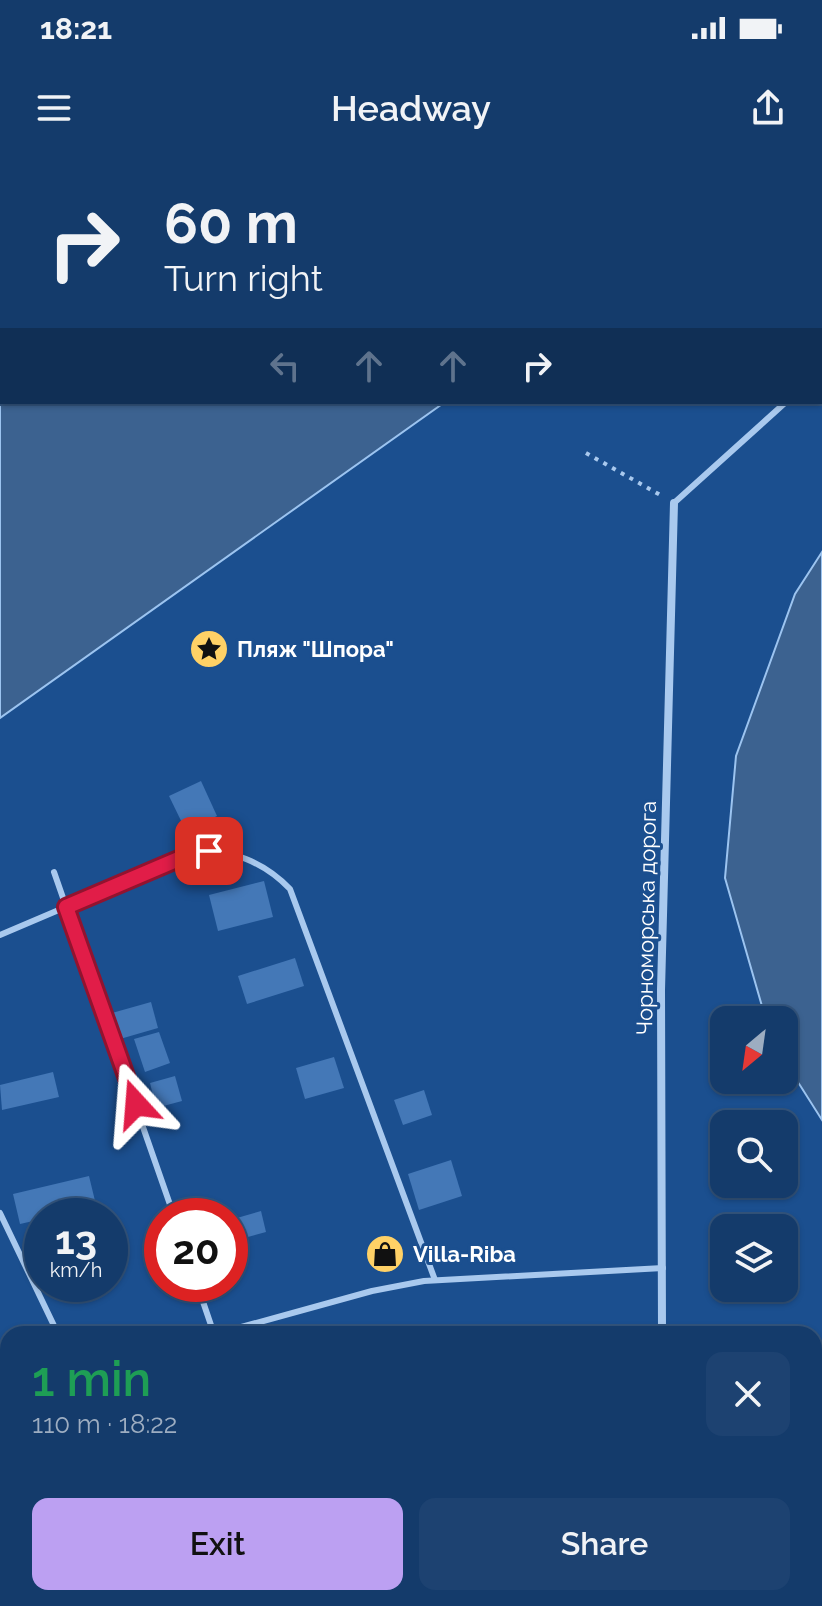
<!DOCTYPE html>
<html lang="en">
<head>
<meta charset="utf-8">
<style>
  :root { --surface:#143b6b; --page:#1d4271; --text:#f1f3f6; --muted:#9dadc1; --line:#33557e; --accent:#bca0f2 }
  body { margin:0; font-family:Raleway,sans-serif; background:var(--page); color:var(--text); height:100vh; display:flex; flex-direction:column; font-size:30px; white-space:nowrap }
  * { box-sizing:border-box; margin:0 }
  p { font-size:26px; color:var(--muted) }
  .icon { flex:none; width:44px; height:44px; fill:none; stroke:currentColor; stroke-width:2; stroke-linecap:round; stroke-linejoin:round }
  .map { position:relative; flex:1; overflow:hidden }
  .sheet { position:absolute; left:0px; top:1166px; width:822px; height:280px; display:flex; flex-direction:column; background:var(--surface); border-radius:24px 24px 0 0; box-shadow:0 2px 6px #0004,0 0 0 2px var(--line) }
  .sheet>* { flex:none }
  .top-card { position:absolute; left:0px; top:0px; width:822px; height:244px; box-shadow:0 2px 6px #0004,0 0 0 2px var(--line); background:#143b6b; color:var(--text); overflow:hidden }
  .needle { width:52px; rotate:209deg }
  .controls { position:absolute; left:710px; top:846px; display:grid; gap:16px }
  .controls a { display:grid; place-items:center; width:88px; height:88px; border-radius:16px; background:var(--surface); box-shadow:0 2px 6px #0004,0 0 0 2px var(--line); font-size:40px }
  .speed { position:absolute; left:24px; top:1038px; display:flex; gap:16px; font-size:40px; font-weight:700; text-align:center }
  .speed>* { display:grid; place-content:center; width:104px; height:104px; border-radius:50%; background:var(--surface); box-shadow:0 2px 6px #0004,0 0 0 2px var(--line); line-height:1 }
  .speed small { font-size:20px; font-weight:400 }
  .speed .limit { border:12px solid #d22; background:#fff; color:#111 }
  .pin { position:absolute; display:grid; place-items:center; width:68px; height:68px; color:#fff; margin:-34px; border-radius:16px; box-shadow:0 4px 12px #0006 }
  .me { position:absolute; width:88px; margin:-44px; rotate:341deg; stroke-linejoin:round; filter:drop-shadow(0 0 6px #0008) }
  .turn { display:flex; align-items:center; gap:28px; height:168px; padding:0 32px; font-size:36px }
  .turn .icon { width:104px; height:104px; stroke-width:2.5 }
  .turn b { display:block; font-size:56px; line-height:68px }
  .lanes { display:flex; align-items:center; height:76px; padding:0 32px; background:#0003; justify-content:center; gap:40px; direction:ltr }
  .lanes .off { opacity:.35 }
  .round { display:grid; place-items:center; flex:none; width:84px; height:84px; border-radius:16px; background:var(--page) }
  .summary { display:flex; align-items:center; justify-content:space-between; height:136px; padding:0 32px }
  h1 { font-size:48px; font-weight:600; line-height:60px; color:#1e9e55 }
  .primary-button { display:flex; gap:16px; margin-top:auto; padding:16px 32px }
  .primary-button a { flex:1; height:92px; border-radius:16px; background:var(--accent); color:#111; font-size:32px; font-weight:600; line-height:92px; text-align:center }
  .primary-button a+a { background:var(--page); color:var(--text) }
  .status { display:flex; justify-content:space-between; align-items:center; height:56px; padding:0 40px; background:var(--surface); direction:ltr }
  .status svg { height:22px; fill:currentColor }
  header { display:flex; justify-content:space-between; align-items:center; height:104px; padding:0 32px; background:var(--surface); font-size:36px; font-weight:600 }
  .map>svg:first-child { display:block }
  .water { fill:#3c6290; stroke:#9cc4f0; stroke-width:2 }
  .building { fill:#4478b7 }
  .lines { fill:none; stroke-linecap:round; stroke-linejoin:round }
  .path { stroke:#a9c9ee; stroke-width:4; stroke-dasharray:4 6; stroke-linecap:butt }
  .lane { stroke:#a9c9ee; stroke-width:6 }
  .street { stroke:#a9c9ee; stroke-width:8 }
  .route-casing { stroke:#92132f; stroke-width:20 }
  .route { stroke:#e11d48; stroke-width:14 }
  .labels { text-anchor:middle; stroke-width:6; stroke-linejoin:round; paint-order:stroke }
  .poi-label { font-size:22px; font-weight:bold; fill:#fff; stroke:#1b4f8f; text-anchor:start }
  .street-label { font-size:22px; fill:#fff; stroke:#1b4f8f }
</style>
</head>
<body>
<div class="status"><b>18:21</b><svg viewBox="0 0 49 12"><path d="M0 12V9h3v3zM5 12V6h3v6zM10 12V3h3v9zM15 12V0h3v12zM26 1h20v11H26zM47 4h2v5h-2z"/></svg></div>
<header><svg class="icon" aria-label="menu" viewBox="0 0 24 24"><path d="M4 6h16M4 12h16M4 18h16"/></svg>Headway<svg class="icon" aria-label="share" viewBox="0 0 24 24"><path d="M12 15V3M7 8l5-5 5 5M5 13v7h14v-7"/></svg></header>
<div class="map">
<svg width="822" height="1446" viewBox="0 0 822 1446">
  <rect width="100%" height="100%" fill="#1b4f8f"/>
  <g class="water">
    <polygon points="0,0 699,0 2,2 2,242 445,242 0,558"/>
    <polygon points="822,392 822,960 784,900 784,860 766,860 725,718 736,596 795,434"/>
  </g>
  <g class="building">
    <polygon points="201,621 217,656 186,671 169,636"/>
    <polygon points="264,721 273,757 218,771 209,735"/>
    <polygon points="295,798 304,826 247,844 238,816"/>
    <polygon points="151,842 158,868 120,879 112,853"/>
    <polygon points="159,872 170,903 145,912 134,879"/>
    <polygon points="334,897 344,928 305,939 296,908"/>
    <polygon points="53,912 59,937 2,950 0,925"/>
    <polygon points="175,916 182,941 156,948 150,923"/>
    <polygon points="424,930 432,955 403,965 394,940"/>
    <polygon points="451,1000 462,1036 419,1050 408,1014"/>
    <polygon points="89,1016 96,1045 52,1056 42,1056 42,1059 20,1064 13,1034"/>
    <polygon points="261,1051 266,1072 230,1082 230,1060"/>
    <polygon points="69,1438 115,1438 120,1446 74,1446"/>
    <polygon points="225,1438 238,1438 241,1446 204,1446"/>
    <polygon points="278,1438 324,1438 324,1439 302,1446 281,1446"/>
  </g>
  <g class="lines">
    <polyline class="path" points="586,293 662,336"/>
    <g class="lane">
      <polyline points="820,211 822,209"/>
      <polyline points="674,343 786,242"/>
      <polyline points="54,712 174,1056"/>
      <path d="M 0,775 L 195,692 C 231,688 265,703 290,729 L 435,1120"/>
      <polyline points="0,1053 58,1174"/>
      <polyline points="197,1124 214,1174"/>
      <polyline points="216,1174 372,1131 424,1121 663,1108"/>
      <polyline points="587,1438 600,1446"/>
    </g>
    <g class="street">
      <polyline points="662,1174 661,830 674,343"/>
      <polyline points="655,1446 655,1438"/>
    </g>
  </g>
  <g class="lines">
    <g class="route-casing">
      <polyline id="route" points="136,944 66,747 195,692 209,691"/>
    </g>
    <use href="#route" class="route"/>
  </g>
  <defs>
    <g id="sight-disc" transform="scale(2)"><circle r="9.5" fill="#ffd166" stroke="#1b4f8f"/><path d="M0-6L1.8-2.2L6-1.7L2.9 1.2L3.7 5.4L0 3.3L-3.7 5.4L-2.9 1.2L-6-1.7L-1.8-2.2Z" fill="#111"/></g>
    <g id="shop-disc" transform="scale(2)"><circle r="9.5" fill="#ffd166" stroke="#1b4f8f"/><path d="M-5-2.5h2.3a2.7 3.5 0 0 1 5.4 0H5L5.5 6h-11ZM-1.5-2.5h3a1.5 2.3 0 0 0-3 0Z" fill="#111"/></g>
  </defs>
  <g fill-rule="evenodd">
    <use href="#sight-disc" x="209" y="489"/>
    <use href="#shop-disc" x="385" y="1094"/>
  </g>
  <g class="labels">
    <g class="poi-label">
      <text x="237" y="497">Пляж "Шпора"</text>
      <text x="413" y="1102">Villa-Riba</text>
    </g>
    <g class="street-label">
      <text transform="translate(646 758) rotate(-89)" y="8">Чорноморська дорога</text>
    </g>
  </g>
</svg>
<div class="controls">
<a><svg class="needle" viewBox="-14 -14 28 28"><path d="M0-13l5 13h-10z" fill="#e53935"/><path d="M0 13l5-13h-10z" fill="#9dadc1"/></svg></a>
<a><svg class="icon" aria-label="search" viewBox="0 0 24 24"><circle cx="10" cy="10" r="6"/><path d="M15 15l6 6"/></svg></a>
<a><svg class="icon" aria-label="layers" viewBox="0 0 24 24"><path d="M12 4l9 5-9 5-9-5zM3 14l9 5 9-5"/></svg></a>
</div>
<div class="speed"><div>13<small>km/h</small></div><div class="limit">20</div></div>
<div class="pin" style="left:209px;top:691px;background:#d93025"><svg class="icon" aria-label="arrive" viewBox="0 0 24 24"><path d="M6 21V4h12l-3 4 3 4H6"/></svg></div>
<svg class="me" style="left:136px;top:944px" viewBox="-20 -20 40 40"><path d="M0-17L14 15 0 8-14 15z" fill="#e11d48" stroke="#fff" stroke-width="4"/></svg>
<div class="top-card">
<div class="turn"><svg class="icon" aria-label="right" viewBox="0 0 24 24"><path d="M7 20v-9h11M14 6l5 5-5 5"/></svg><div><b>60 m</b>Turn right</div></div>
<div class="lanes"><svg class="icon off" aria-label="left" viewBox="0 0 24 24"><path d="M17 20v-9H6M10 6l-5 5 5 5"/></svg><svg class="icon off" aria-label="ahead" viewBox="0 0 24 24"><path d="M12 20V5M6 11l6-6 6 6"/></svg><svg class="icon off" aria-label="ahead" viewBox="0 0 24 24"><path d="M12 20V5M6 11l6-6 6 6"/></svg><svg class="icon" aria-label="right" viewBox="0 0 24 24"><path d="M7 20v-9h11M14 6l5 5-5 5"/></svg></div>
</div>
<section class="sheet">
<div class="summary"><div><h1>1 min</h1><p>110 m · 18:22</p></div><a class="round"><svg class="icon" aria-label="close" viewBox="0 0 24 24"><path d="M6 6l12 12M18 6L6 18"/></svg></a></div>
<div class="primary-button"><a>Exit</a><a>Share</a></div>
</section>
</div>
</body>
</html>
